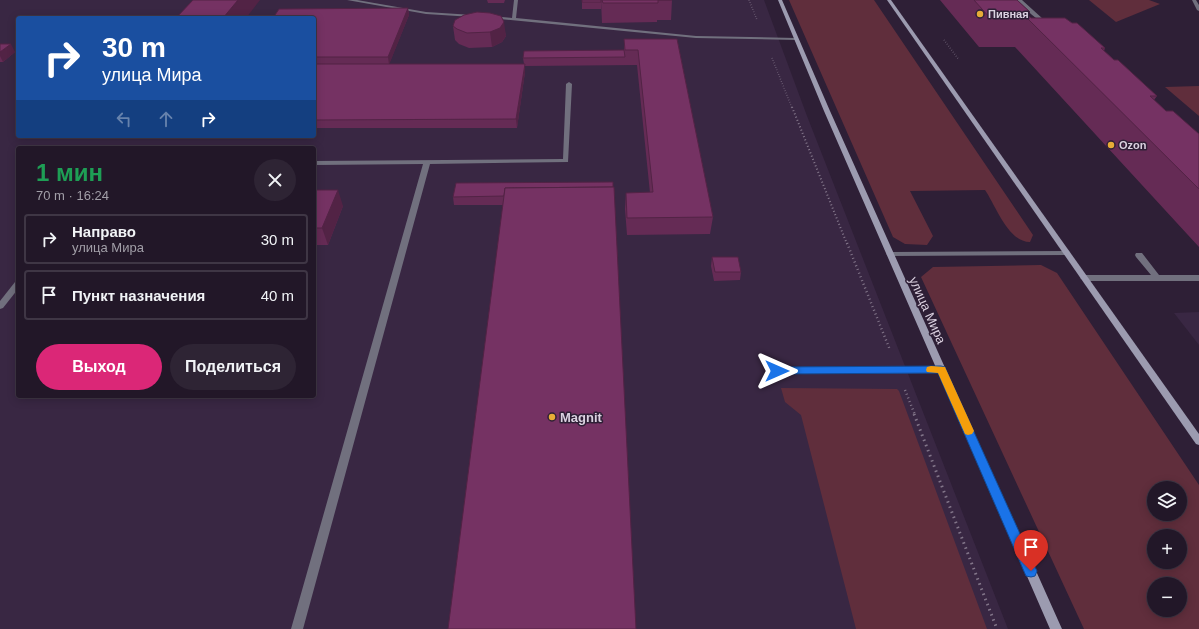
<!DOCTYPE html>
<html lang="ru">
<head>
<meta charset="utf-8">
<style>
  :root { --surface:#221728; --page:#2e2434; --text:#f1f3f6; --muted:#a29fa8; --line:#3f3645; --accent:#db2777 }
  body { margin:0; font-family:Helvetica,sans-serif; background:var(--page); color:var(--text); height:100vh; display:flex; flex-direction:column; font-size:15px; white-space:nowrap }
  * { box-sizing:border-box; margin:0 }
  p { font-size:13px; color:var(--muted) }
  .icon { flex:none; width:22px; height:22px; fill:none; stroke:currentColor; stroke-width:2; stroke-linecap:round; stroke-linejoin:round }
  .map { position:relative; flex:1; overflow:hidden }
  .details { position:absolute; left:16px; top:146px; width:300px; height:252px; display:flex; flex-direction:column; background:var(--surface); border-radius:4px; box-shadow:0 2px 10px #0003,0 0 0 1px var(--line) }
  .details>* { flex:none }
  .top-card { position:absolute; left:16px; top:16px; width:300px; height:122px; border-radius:4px; box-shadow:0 2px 10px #0003,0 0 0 1px var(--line); background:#1a4fa0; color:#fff; overflow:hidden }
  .tools { position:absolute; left:1147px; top:481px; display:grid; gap:8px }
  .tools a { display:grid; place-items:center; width:40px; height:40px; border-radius:50%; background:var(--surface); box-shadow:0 2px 10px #0003,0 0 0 1px var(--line); font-size:20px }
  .pin { position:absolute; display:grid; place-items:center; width:34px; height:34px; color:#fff; margin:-41px -17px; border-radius:50% 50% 50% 0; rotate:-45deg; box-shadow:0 0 4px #0007 }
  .pin .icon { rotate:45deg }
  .me { position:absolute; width:44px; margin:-22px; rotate:90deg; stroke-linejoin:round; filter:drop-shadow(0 0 3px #0008) }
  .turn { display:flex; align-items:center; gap:14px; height:84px; padding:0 20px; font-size:18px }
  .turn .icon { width:52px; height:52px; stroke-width:2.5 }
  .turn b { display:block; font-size:28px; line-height:34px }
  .lanes { display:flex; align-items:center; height:38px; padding:0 20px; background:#0003; justify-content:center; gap:20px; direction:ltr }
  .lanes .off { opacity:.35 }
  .round { display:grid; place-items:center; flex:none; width:42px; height:42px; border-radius:21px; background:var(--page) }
  .head { display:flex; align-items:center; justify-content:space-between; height:68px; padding:0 20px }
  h1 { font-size:24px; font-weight:600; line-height:30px; color:#1e9e55 }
  .cta { display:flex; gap:8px; margin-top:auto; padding:8px 20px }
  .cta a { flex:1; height:46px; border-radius:24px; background:var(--accent); color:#fff; font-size:16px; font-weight:600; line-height:46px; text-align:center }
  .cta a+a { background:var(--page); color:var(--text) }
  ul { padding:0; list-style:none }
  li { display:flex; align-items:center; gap:12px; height:50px; margin:0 8px 6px; padding:0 12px; border:2px solid var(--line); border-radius:4px }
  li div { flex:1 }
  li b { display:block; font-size:15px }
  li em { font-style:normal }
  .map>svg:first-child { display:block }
  .built { fill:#392743; fill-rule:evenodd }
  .green { fill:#602e3c; fill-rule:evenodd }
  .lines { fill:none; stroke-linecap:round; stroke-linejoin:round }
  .path-far3 { stroke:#827589; stroke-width:1.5; stroke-dasharray:0.5 2; stroke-linecap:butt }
  .path-far2 { stroke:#827589; stroke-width:2; stroke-dasharray:1 2.5; stroke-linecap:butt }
  .path-far1 { stroke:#827589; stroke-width:2.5; stroke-dasharray:1 3; stroke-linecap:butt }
  .path { stroke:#827589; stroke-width:3; stroke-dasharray:1.5 4; stroke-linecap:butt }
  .service { fill:#71707e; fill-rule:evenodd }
  .secondary { fill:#9c9bb0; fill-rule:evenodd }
  .wall { fill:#652b55 }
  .shaded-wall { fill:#522345 }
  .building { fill:#753263; stroke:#522345 }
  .route { fill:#1a73e8; stroke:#114b97 }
  .slow { fill:#f59e0b }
  .poi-dot { fill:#e7ac37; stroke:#2e1f36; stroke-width:1.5 }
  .labels { text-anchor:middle; stroke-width:3; stroke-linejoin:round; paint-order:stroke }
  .far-poi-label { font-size:11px; font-weight:bold; fill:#dbd1e0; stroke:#2e1f36; text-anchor:start }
  .street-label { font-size:13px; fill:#dbd1e0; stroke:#2e1f36 }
  .poi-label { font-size:13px; font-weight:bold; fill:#dbd1e0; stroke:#2e1f36; text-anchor:start }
</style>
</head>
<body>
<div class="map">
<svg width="1199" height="629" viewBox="0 0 1199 629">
  <rect width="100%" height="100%" fill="#2e1f36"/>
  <g class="built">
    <path d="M 0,0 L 764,0 L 807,116 L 1008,629 L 0,629 ZM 18,18 L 314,18 L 314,136 L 18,136 ZM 18,148 L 314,148 L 314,396 L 18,396 Z"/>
    <polygon points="1199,312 1199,345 1174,313"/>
  </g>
  <g class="green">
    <path d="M 789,0 L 874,0 L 1033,235 L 1030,242 C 1008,242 996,206 985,190 L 910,191 L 933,236 L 927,245 L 905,244 L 893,237 Z"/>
    <polygon points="1089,0 1149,0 1160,4 1116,22"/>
    <polygon points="1199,86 1199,116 1165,87"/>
    <path d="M 1041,265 L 1057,273 L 1199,485 L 1199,629 L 1084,629 L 921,277 L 933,267 ZM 1154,488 L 1180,488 L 1180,514 L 1154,514 ZM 1154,536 L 1180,536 L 1180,562 L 1154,562 ZM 1154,584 L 1180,584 L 1180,610 L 1154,610 Z"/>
    <polygon points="781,388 897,389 899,391 987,629 856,629 801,415 785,402"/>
  </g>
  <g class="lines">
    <g class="path-far3">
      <polyline points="749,0 757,20"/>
      <polyline points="944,40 959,60"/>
      <polyline points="772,58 792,108"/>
    </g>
    <polyline class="path-far2" points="792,107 847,244"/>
    <g class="path-far1">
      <polyline points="847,243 890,350"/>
      <polyline points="905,390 915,415"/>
    </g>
    <polyline class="path" points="914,414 997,629"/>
    <g class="service">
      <polygon points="347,0 357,0 426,12 473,15 475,16 473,17 426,14"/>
      <polygon points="514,0 518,0 516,18 696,36 796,38 798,39 796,40 696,38 489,18 489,16 491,16 512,18"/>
      <path d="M 1017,0 L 1022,0 L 1043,19 L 1049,22 L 1049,24 C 1039,24 1024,7 1017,0 Z"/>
      <polygon points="1192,0 1196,0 1199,5 1199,11 1197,10"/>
      <polygon points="569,82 572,84 568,162 430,164 303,629 291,629 423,164 314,165 314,161 563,159 566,84"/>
      <polygon points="1066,251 1069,251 1070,253 1069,255 890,256 886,254 890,252"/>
      <polygon points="1136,253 1142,253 1159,275 1199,275 1199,281 1084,281 1080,278 1084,275 1151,275 1136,257 1135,255"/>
      <polygon points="18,281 18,289 3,308 0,309 0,301 15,282"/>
      <polygon points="941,367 944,368 945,370 944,372 941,373 777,374 774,373 773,371 774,369 777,368"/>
    </g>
    <g class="secondary">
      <polygon points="778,0 782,0 830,111 1062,629 1050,629 824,111"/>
      <polygon points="887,0 891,0 1199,434 1199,445 1196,444"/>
    </g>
  </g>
  <g class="wall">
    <polygon points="487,0 505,0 504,3 488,3"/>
    <polygon points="582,0 672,0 671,20 657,20 657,22 602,23 601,1 601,9 582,9"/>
    <polygon points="940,0 1017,0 1030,12 1028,15 1031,18 1072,23 1105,48 1104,51 1157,96 1154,100 1166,111 1199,134 1199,247 1015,47 979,47"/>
    <polygon points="408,8 409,15 389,64 524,64 523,58 624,50 624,39 677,39 713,217 710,234 627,235 625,209 626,193 650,193 637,65 525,66 525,72 517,128 314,128 314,18"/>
    <polygon points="501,16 506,36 502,42 492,47 469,48 459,44 455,40 453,26"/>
    <polygon points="0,44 15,52 3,62 0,62"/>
    <polygon points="613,182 503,205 454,205 453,197"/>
    <polygon points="314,190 343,206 328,245 314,245"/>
    <polygon points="712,257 741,272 740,280 714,281 711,266"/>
  </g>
  <g class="shaded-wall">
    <polygon points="238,0 260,0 246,18 223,18"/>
    <polygon points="408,8 409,15 389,65 388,57"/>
    <polygon points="504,22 506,36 502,42 492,47 490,32"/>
    <polygon points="11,44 15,52 3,62 0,56 0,52"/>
    <polygon points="525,64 525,72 517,128 516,119"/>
    <polygon points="338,190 343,206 328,245 322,228"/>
  </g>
  <g class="building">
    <polygon points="193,0 238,0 223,18 176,18"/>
    <rect x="582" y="0" width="19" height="2"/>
    <polygon points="602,0 672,0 658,0 658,3 603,3"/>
    <polygon points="974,0 1017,0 1030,12 1025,12 1031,18 1065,18 1072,23 1077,23 1105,48 1101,48 1114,60 1118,60 1157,96 1150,96 1166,111 1173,111 1199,134 1199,189 1027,18 990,18"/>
    <polygon points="408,8 388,57 314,57 314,18 273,18 279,9"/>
    <polygon points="477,12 490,13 501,16 504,22 500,28 490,32 467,33 457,29 453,26 455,20 464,15"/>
    <polygon points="624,39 677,39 713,217 627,218 626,193 653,192 638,50 625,50"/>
    <polygon points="0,44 11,44 0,52"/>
    <polygon points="624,50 625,57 523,58 524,51"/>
    <polygon points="314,64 525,64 516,119 314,120"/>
    <polygon points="613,182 613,187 505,188 504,196 453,197 456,183"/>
    <polygon points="614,187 636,629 448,629 505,188"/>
    <polygon points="314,190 338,190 322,228 314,228"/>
    <polygon points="712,257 738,257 741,272 715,272"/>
  </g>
  <polygon class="route" points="941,366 945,367 946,370 1035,567 1037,571 1035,576 1031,577 1026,576 938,373 777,374 774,373 772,371 774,368 777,367"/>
  <polygon class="slow" points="931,366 945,367 974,431 972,434 968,435 965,434 938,373 927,372 926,370 927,367"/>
  <g class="poi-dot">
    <circle cx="980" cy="14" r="4"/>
    <circle cx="1111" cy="145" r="4"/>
    <circle cx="552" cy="417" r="4"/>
  </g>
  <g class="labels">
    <g class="far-poi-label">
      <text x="988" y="18">Пивная</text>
      <text x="1119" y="149">Ozon</text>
    </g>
    <g class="street-label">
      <text transform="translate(928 310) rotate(66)" y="5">улица Мира</text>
    </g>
    <g class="poi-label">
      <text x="560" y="422">Magnit</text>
    </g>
  </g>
</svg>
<div class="tools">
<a><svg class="icon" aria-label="layers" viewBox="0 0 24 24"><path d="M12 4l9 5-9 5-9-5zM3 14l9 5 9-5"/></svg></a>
<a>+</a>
<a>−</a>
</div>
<div class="pin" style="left:1031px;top:571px;background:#d93025"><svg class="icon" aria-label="arrive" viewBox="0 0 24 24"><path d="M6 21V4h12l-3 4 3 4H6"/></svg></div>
<svg class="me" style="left:777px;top:371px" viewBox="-20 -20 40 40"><path d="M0-17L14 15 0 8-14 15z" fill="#1a73e8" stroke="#fff" stroke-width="4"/></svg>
<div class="top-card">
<div class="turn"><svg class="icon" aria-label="right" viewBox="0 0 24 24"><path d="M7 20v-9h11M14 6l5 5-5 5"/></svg><div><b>30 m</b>улица Мира</div></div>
<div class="lanes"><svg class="icon off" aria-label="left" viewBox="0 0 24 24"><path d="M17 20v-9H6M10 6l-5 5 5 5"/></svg><svg class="icon off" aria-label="ahead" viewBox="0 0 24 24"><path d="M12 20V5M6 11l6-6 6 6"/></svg><svg class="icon" aria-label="right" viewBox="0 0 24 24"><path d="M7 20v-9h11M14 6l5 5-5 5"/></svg></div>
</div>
<section class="details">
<div class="head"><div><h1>1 мин</h1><p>70 m · 16:24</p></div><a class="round"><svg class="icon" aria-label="close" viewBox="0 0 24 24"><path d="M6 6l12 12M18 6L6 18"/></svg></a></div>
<ul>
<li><svg class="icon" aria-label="right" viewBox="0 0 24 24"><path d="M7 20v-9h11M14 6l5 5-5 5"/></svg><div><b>Направо</b><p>улица Мира</p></div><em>30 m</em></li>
<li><svg class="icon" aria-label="arrive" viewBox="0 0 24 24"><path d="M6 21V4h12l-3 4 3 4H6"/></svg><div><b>Пункт назначения</b></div><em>40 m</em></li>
</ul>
<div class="cta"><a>Выход</a><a>Поделиться</a></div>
</section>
</div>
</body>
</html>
